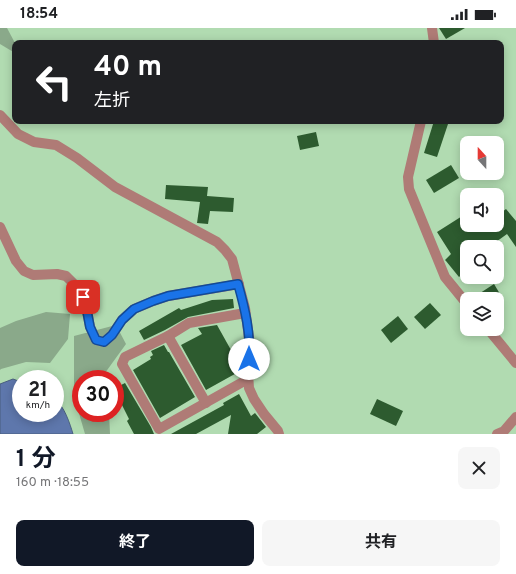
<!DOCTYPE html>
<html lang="ja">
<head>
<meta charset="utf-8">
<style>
  :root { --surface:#fff; --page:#f6f6f6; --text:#202124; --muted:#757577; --accent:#111827 }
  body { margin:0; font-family:Overpass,"Noto Sans JP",sans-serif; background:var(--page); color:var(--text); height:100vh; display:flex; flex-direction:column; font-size:15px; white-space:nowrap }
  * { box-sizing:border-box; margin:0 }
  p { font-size:13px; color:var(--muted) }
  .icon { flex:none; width:22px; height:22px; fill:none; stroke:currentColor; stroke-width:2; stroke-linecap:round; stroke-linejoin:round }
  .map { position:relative; height:406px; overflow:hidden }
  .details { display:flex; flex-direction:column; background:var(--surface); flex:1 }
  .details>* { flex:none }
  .banner { position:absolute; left:12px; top:12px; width:492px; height:84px; border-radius:8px; box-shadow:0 2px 10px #0003; background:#202124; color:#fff; overflow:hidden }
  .needle { width:26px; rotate:339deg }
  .controls { position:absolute; left:460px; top:108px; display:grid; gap:8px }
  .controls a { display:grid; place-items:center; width:44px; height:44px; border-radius:8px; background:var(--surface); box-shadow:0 2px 10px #0003; font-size:20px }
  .speed { position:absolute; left:12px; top:342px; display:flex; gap:8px; font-size:20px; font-weight:700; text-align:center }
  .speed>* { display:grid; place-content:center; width:52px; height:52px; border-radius:50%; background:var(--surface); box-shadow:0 2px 10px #0003; line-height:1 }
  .speed small { font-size:10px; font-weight:400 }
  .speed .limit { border:6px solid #d22; background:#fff; color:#111 }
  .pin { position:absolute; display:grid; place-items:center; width:34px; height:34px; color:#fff; margin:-17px; border-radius:8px; box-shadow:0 2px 6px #0006 }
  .me { position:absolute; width:44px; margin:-22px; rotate:0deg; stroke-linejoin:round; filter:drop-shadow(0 0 3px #0008) }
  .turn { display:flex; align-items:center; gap:14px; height:84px; padding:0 16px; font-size:18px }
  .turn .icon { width:52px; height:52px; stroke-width:2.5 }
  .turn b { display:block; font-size:28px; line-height:34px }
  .round { display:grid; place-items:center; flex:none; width:42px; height:42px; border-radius:8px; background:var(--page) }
  .overview { display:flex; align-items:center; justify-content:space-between; height:68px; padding:0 16px }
  h1 { font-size:24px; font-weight:700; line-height:30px; color:var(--accent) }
  .cta { display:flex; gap:8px; margin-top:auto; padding:8px 16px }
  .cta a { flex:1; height:46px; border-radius:8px; background:var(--accent); color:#fff; font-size:16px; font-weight:700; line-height:46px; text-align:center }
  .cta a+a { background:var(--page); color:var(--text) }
  .status { display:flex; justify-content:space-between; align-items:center; height:28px; padding:0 20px; background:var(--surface); direction:ltr }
  .status svg { height:11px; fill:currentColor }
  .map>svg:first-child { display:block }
  .green { fill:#8aa98a }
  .water { fill:#5e77ac; stroke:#495f7f }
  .building { fill:#2d5b2f }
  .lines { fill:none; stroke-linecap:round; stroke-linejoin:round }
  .minor { stroke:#af7b76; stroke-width:10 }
  .route-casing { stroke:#114b97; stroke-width:10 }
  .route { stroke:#1a73e8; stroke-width:7 }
</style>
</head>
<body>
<div class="status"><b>18:54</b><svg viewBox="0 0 49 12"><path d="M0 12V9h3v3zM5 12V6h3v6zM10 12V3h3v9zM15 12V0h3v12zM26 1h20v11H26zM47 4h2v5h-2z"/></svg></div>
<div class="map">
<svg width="516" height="406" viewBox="0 0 516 406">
  <rect width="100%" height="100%" fill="#b1dbb1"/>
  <g class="green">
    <polygon points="0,0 7,0 15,15 15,25 0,16"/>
    <polygon points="46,284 70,286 68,311 50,335 26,334 1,341 0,342 0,300 16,293"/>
    <polygon points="116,297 126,316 105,345 106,351 81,351 81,385 109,385 110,406 85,406 74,368 74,308"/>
  </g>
  <path class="water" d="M 13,351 L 21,354 L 21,385 L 55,385 L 55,372 C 64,377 70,396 73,406 L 0,406 L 0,356 Z"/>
  <g class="building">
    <polygon points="439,0 465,0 446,11"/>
    <polygon points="434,93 449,93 437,129 424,125"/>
    <polygon points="316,104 319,118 300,122 297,108"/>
    <polygon points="451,137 459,150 434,165 426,152"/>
    <polygon points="166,157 208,159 207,168 234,170 233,184 210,183 208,196 197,195 200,174 165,171"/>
    <polygon points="506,181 516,193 516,219 507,206 489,219 467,219 467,242 459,249 446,233 445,232 451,226 437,204 467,185 467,197 497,197 497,188"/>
    <polygon points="494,256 503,271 471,271"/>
    <polygon points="233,271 234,280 188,289 165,302 144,312 139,303 179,280 181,282 212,272"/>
    <polygon points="430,275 441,287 425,301 414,289"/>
    <polygon points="398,288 408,301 391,315 381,302"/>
    <polygon points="217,297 236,331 237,330 242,339 242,342 206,362 181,317 202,306 198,300"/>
    <polygon points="164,317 168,324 169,324 195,369 160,390 133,342 151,331 150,329 153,327 151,323"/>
    <polygon points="125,355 151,399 154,406 134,406 127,393 129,391 115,363 115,360"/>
    <polygon points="239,366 251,388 255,385 266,399 257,406 228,406 231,387 196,406 171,406 224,377 223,375"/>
    <polygon points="377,371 403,383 396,398 370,386"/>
  </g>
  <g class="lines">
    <g class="minor">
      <polyline points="432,0 434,15"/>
      <polyline points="0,87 18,106 34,114 56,117 77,130 115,159 217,214 225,222 232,231 245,280 250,317 248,345 249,360 254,371 264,386 278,403 279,406"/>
      <polyline points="421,93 408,149 409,161 445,249 467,276"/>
      <polyline points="0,199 16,233 24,243 33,247 57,246 66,248 73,255 83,269 87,283 90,299 96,312 104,314 112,307 122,292 134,281 153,273 168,268 239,256"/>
      <polyline points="245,285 189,295 168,308 125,329 122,336 159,401 248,351"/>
      <polyline points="488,301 516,335"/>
      <polyline points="168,308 206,375"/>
      <polyline points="497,406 504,403 516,389"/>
    </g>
  </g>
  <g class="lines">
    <g class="route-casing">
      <path id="route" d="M 83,269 L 87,283 L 90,299 L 96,312 L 104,314 L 112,307 L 122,292 L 134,281 L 153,273 L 168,268 L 238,256 C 245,281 251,306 249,331"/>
    </g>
    <use href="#route" class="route"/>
  </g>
</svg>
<div class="controls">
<a><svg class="needle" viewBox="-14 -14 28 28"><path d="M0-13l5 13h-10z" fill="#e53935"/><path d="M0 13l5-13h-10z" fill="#757577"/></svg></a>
<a><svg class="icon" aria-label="sound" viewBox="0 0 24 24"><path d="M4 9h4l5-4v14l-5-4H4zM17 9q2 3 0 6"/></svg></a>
<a><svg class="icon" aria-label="search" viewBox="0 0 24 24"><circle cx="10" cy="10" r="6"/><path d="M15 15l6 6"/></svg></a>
<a><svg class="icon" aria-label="layers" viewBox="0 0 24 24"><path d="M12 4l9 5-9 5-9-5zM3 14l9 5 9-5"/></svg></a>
</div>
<div class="speed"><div>21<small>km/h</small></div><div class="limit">30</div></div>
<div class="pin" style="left:83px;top:269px;background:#d93025"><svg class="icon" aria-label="arrive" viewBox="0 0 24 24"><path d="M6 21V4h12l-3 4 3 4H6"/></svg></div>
<svg class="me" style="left:249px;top:331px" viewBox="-20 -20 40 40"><circle r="19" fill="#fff"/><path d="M0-13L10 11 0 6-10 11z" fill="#1a73e8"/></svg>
<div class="banner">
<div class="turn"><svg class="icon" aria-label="left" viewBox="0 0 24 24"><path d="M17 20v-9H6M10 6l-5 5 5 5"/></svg><div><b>40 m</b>左折</div></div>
</div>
</div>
<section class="details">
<div class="overview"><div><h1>1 分</h1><p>160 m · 18:55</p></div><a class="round"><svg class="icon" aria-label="close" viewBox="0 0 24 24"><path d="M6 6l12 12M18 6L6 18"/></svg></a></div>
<div class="cta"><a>終了</a><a>共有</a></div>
</section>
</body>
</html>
